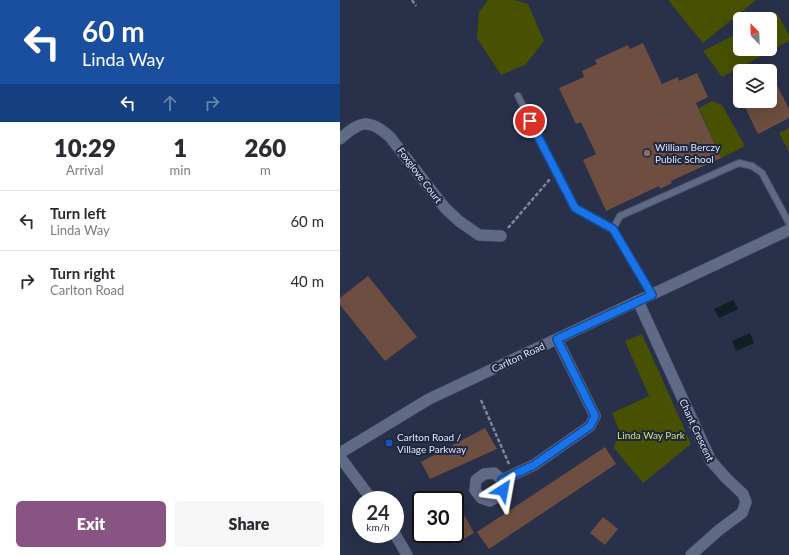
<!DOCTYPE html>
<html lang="en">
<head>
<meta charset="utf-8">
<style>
  :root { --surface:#fff; --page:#f7f7f7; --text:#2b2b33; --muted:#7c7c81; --line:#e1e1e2; --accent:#885484 }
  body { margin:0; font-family:Lato,sans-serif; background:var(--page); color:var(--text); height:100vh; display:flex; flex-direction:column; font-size:15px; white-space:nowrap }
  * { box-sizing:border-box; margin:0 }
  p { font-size:13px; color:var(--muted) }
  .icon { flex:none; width:22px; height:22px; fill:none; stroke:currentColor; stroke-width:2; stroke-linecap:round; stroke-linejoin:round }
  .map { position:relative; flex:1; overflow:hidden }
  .sheet { display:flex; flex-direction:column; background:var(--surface); width:340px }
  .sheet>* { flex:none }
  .top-card { background:#1a4fa0; color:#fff; overflow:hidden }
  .needle { width:26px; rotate:337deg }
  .buttons { position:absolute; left:393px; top:12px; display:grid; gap:8px }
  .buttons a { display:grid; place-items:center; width:44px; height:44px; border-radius:6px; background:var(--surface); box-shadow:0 4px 16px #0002; font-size:20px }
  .speed { position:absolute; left:12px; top:491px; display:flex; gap:8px; font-size:20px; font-weight:700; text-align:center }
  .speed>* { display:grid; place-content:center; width:52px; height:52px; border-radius:50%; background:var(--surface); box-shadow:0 4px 16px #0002; line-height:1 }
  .speed small { font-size:10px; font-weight:400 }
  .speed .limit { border:2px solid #111; border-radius:6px; background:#fff; color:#111 }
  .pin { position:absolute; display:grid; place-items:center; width:34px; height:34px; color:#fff; margin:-17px; border:2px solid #fff; border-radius:50%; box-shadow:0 1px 4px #0007 }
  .me { position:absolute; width:44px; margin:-22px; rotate:34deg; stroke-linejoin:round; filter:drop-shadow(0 0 3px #0008) }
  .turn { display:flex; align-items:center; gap:14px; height:84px; padding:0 16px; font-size:18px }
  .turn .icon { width:52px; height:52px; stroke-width:2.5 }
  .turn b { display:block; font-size:28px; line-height:34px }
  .lanes { display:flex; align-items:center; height:38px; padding:0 16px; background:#0003; justify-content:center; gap:20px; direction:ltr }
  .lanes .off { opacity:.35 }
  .eta { display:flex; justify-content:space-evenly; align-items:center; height:68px; text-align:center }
  .eta b { font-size:24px; font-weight:800; line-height:28px }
  .button { display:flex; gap:8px; margin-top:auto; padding:8px 16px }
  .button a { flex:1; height:46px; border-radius:6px; background:var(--accent); color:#fff; font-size:16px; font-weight:800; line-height:46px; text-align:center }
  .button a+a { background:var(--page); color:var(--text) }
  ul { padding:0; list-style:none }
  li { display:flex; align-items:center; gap:12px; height:60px; padding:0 16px; border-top:1px solid var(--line) }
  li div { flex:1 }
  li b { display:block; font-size:15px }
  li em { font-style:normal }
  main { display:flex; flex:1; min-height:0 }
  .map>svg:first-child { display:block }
  .green { fill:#475101 }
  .water { fill:#0f1f24 }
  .building { fill:#6d4e40 }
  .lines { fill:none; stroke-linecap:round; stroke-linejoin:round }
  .service-casing { stroke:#484e64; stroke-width:8 }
  .minor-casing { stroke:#484e64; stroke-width:12 }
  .secondary-casing { stroke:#484e64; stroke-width:12 }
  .path { stroke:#7f869b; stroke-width:2.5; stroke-dasharray:4 2; stroke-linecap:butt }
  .service { stroke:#606986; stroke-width:6 }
  .minor { stroke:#606986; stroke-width:11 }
  .secondary { stroke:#606986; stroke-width:11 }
  .route-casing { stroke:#114b97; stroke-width:10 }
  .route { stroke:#1a73e8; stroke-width:7 }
  .education-dot { fill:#8d6e63; stroke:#1f263f; stroke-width:1.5 }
  .transit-dot { fill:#1a4fb4; stroke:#1f263f; stroke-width:1.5 }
  .labels { text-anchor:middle; stroke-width:4; stroke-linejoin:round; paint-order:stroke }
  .poi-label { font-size:10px; fill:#e3e9f9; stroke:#1f263f; text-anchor:start }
  .street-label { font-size:10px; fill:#e3e9f9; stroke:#1f263f }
  .park-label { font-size:10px; fill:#cee36a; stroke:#1f263f }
</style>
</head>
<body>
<main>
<section class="sheet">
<div class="top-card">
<div class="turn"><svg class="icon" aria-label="left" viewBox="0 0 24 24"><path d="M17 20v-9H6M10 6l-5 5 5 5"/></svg><div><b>60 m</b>Linda Way</div></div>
<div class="lanes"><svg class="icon" aria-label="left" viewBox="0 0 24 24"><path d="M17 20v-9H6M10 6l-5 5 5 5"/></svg><svg class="icon off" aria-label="ahead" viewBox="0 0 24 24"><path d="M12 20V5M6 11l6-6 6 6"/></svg><svg class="icon off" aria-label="right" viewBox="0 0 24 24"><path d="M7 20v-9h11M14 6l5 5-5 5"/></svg></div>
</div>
<div class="eta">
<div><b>10:29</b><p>Arrival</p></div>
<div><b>1</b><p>min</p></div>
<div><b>260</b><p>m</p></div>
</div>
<ul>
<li><svg class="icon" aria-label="left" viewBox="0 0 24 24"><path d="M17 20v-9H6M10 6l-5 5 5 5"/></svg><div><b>Turn left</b><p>Linda Way</p></div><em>60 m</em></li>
<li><svg class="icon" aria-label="right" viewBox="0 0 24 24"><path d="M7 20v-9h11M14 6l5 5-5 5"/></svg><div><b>Turn right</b><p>Carlton Road</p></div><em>40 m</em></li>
</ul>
<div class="button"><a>Exit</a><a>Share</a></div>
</section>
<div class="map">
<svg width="449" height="555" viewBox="0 0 449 555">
  <rect width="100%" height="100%" fill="#29304a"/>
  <g class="green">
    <polygon points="148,0 175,0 188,4 204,41 185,65 161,75 137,38 139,12"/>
    <polygon points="328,0 416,0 363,43"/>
    <polygon points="437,13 449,35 449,41 382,77 363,51 400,32 400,49 430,49 430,19 425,19"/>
    <polygon points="372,101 382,105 405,146 381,158 359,108"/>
    <polygon points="449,128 449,152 439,133"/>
    <polygon points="302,334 351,444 303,483 274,448 279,430 272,413 309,396 285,341"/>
  </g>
  <g class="water">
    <polygon points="393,300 398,309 379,318 374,309"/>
    <polygon points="410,333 414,343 396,351 392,341"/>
  </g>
  <g class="building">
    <polygon points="303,43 322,84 338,77 339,81 357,73 368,97 356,103 381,158 331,181 332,183 320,189 319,186 266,211 243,160 256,154 241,122 236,124 219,88 244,77 242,71 257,64 255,60 288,45 290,49"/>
    <polygon points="430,71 449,109 449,118 418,134 402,101 430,101"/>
    <polygon points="28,276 77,337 45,361 0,305 0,298"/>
    <polygon points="145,428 157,449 90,479 81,462"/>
    <polygon points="265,447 276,464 149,549 137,532"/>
    <polygon points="115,498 134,533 115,544"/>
    <polygon points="263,517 278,529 265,545 250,533"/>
  </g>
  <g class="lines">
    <g class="service-casing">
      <g id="service">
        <polyline points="178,96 235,208 273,229"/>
        <polyline points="312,295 273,229 280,216 399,163 412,166 422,173 449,223"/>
      </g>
    </g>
    <g class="minor-casing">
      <g id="minor">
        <path d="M 0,139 C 20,121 29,118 50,137 L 105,208 L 119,221 L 139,235 L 161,236"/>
        <polyline points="298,301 371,461 386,478 403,494 406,502 402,513 379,530 351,555"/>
        <polyline points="162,480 163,489 157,497 150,501 141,498 135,490 136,480 144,474 154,473 162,480 194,465 250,426 255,416 217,339"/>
      </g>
    </g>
    <g class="secondary-casing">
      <g id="secondary">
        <polyline points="0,453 89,399 449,230"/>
        <polyline points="0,457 32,500"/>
        <polyline points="55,534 67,555"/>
      </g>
    </g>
    <g class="path">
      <polyline points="72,0 76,6"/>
      <polyline points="168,228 210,179"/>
      <polyline points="141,400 169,464"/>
    </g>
    <use href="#service" class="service"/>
    <use href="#minor" class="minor"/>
    <use href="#secondary" class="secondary"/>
  </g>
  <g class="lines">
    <g class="route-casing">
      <polyline id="route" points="163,490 162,480 194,465 250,426 255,416 217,339 312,295 273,229 235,208 190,121"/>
    </g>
    <use href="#route" class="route"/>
  </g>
  <circle class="education-dot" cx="307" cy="153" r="4"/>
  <rect class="transit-dot" x="45" y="439" width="8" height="8" rx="2"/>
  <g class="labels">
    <g class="poi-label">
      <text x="315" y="151">William Berczy<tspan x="315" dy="12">Public School</tspan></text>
      <text x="57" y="441">Carlton Road /<tspan x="57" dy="12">Village Parkway</tspan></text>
    </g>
    <g class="street-label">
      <text transform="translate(80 175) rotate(53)" y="4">Foxglove Court</text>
      <text transform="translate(178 357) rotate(-25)" y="4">Carlton Road</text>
      <text transform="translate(357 430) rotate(65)" y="4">Chant Crescent</text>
    </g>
    <g class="park-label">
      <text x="311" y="439">Linda Way Park</text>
    </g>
  </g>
</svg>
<div class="buttons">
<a><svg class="needle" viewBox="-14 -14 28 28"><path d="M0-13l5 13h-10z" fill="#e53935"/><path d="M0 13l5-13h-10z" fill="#7c7c81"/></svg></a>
<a><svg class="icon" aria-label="layers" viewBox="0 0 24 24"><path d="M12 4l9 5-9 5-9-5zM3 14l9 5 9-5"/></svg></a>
</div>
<div class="speed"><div>24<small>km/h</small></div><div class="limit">30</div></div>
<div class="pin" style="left:190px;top:121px;background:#d93025"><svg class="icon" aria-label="arrive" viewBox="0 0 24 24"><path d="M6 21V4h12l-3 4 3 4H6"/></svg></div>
<svg class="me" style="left:163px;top:490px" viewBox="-20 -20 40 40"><path d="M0-17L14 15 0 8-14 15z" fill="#1a73e8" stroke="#fff" stroke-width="4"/></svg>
</div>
</main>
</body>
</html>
